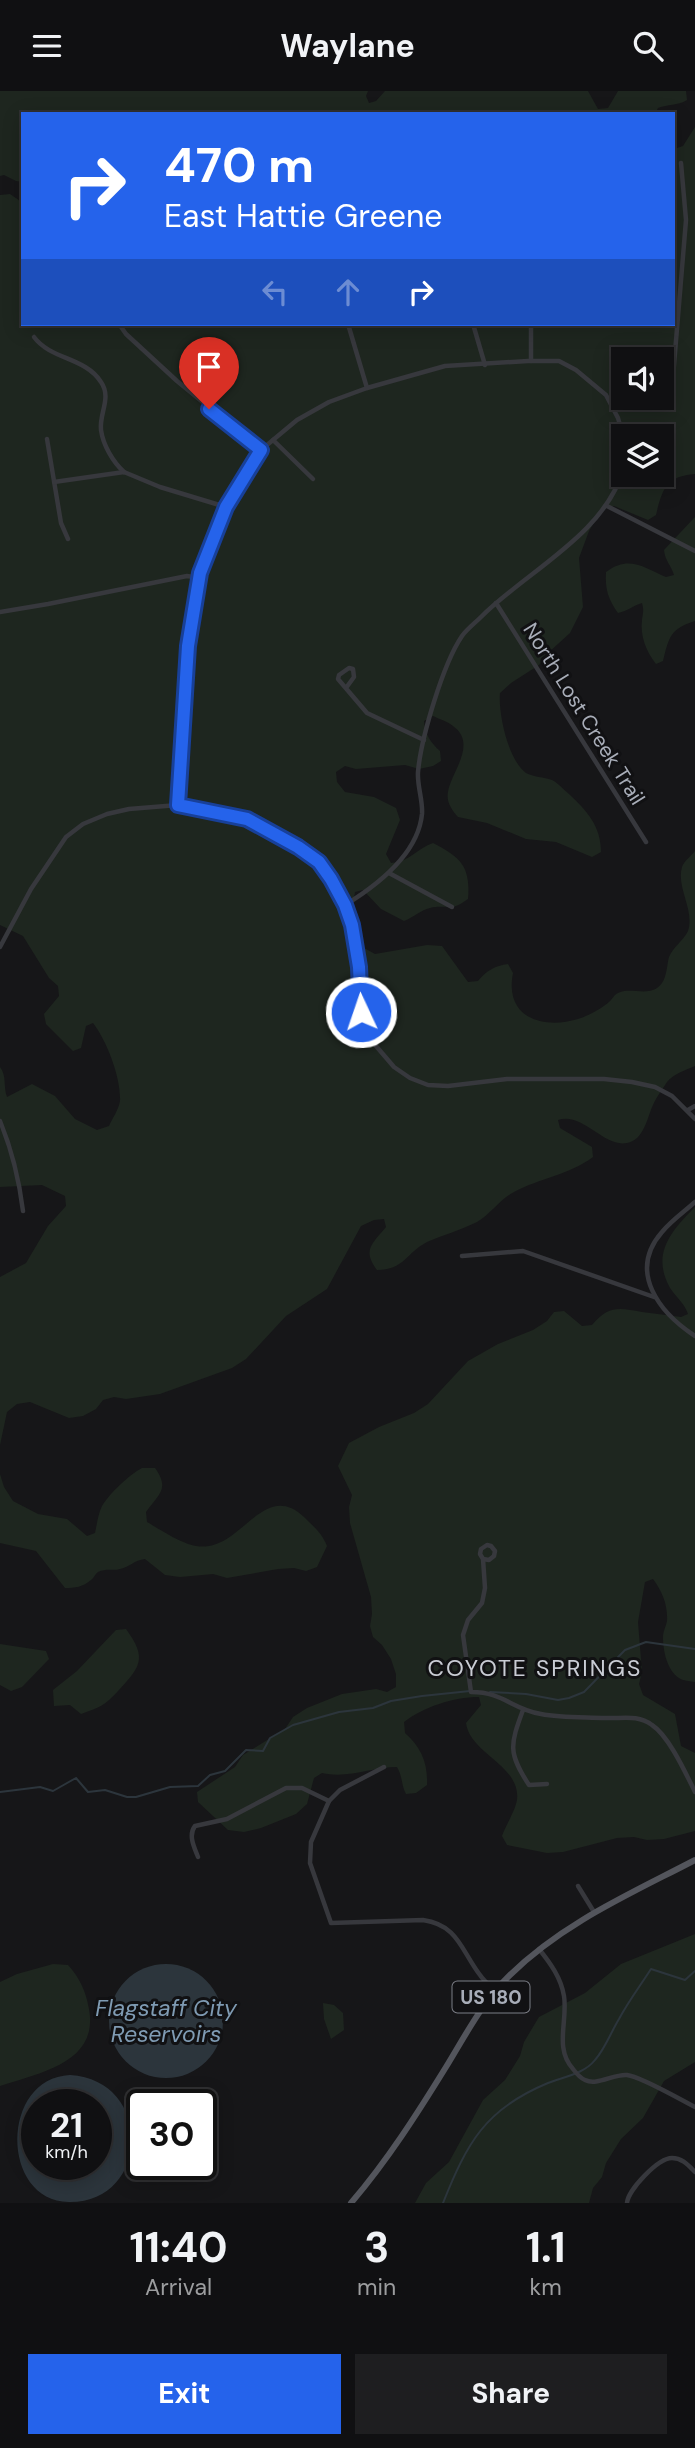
<!DOCTYPE html>
<html lang="en">
<head>
<meta charset="utf-8">
<style>
  :root { --surface:#101012; --page:#1e1e20; --text:#f1f3f6; --muted:#9c9d9f; --line:#303032; --accent:#2563eb }
  body { margin:0; font-family:"DM Sans",sans-serif; background:var(--page); color:var(--text); height:100vh; display:flex; flex-direction:column; font-size:26px; white-space:nowrap }
  * { box-sizing:border-box; margin:0 }
  p { font-size:23px; color:var(--muted) }
  .icon { flex:none; width:38px; height:38px; fill:none; stroke:currentColor; stroke-width:2; stroke-linecap:round; stroke-linejoin:round }
  .map { position:relative; height:2112px; overflow:hidden }
  .drawer { display:flex; flex-direction:column; background:var(--surface); flex:1 }
  .drawer>* { flex:none }
  .top-card { position:absolute; left:21px; top:21px; width:654px; height:214px; border-radius:0px; box-shadow:0 4px 18px #0003,0 0 0 2px var(--line); background:#2563eb; color:#fff; overflow:hidden }
  .buttons { position:absolute; left:611px; top:256px; display:grid; gap:14px }
  .buttons a { display:grid; place-items:center; width:63px; height:63px; border-radius:0px; background:var(--surface); box-shadow:0 4px 18px #0003,0 0 0 2px var(--line); font-size:35px }
  .speed { position:absolute; left:21px; top:1998px; display:flex; gap:14px; font-size:35px; font-weight:700; text-align:center }
  .speed>* { display:grid; place-content:center; width:91px; height:91px; border-radius:50%; background:var(--surface); box-shadow:0 4px 18px #0003,0 0 0 2px var(--line); line-height:1 }
  .speed small { font-size:18px; font-weight:400 }
  .speed .limit { border:4px solid #111; border-radius:10px; background:#fff; color:#111 }
  .pin { position:absolute; display:grid; place-items:center; width:60px; height:60px; color:#fff; margin:-72px -30px; border-radius:50% 50% 50% 0; rotate:-45deg; box-shadow:0 0 7px #0007 }
  .pin .icon { rotate:45deg }
  .me { position:absolute; width:77px; margin:-38px; rotate:357deg; stroke-linejoin:round; filter:drop-shadow(0 0 5px #0008) }
  .turn { display:flex; align-items:center; gap:24px; height:147px; padding:0 28px; font-size:32px }
  .turn .icon { width:91px; height:91px; stroke-width:2.5 }
  .turn b { display:block; font-size:49px; line-height:60px }
  .lanes { display:flex; align-items:center; height:66px; padding:0 28px; background:#0003; justify-content:center; gap:35px; direction:ltr }
  .lanes .off { opacity:.35 }
  .eta { display:flex; justify-content:space-evenly; align-items:center; height:119px; text-align:center }
  .eta b { font-size:42px; font-weight:700; line-height:49px }
  .primary-button { display:flex; gap:14px; margin-top:auto; padding:14px 28px }
  .primary-button a { flex:1; height:80px; border-radius:0px; background:var(--accent); color:#fff; font-size:28px; font-weight:700; line-height:80px; text-align:center }
  .primary-button a+a { background:var(--page); color:var(--text) }
  header { display:flex; justify-content:space-between; align-items:center; height:91px; padding:0 28px; background:var(--surface); font-size:32px; font-weight:700 }
  .map>svg:first-child { display:block }
  .green { fill:#1e261f; fill-rule:evenodd }
  .water { fill:#2c353c; fill-rule:evenodd }
  .lines { fill:none; stroke-linecap:round; stroke-linejoin:round }
  .stream { stroke:#2c353c; stroke-width:2 }
  .street { stroke:#37383d; stroke-width:4.5 }
  .primary { stroke:#53555c; stroke-width:6 }
  .route-casing { stroke:#184099; stroke-width:18 }
  .route { stroke:#2563eb; stroke-width:12 }
  .labels { text-anchor:middle; stroke-width:6; stroke-linejoin:round; paint-order:stroke }
  .shield { fill:#111113; stroke:#7b7e86; stroke-width:2 }
  .shield-label { font-size:19px; font-weight:bold; fill:#a8adb8 }
  .street-label { font-size:21px; fill:#a8adb8; stroke:#111113 }
  .neighbourhood-label { font-size:23px; letter-spacing:2px; fill:#c9ccd4; stroke:#111113 }
  .water-label { font-size:23px; font-style:italic; fill:#7f9bb3; stroke:#111113 }
</style>
</head>
<body>
<header><svg class="icon" aria-label="menu" viewBox="0 0 24 24"><path d="M4 6h16M4 12h16M4 18h16"/></svg>Waylane<svg class="icon" aria-label="search" viewBox="0 0 24 24"><circle cx="10" cy="10" r="6"/><path d="M15 15l6 6"/></svg></header>
<div class="map">
<svg width="695" height="2112" viewBox="0 0 695 2112">
  <rect width="100%" height="100%" fill="#161618"/>
  <g class="green">
    <path d="M 0,0 L 368,0 L 366,5 L 369,12 L 376,10 L 385,0 L 588,0 L 598,18 L 608,17 L 618,0 L 686,0 L 687,9 C 677,15 668,13 658,17 L 655,23 L 23,23 L 23,91 L 16,90 L 4,84 L 0,85 Z"/>
    <path d="M 695,36 L 695,383 C 666,385 662,399 656,424 L 648,429 L 614,415 L 602,418 L 589,440 L 579,467 L 583,516 L 570,542 L 548,562 L 539,574 L 511,592 L 500,602 C 498,622 508,669 526,682 C 533,686 544,686 552,689 C 558,692 563,698 569,703 C 587,720 601,735 601,761 L 592,766 L 556,751 L 526,748 L 487,732 L 458,726 C 452,719 446,711 448,701 C 451,681 478,653 453,635 C 447,630 439,628 433,625 L 424,630 C 425,643 430,651 440,660 L 441,670 L 433,675 L 419,678 L 405,674 L 356,678 L 345,675 L 336,681 L 337,691 L 345,701 L 374,706 L 396,717 L 400,729 L 386,763 L 391,772 C 411,770 416,758 433,752 C 460,766 471,775 468,808 C 449,822 448,813 430,817 C 421,819 414,826 404,830 L 381,818 L 363,799 L 355,801 L 349,840 L 353,851 L 375,863 L 427,854 L 442,855 L 468,891 L 478,890 C 487,879 495,875 508,873 L 513,882 C 504,926 542,939 578,928 C 588,925 603,917 610,910 C 613,907 614,904 618,902 C 631,895 651,908 662,892 C 667,885 667,873 669,866 C 673,856 684,849 688,840 C 695,819 676,797 682,776 C 684,770 691,765 695,760 L 695,975 C 686,979 673,983 667,991 C 663,997 656,1007 653,1014 C 647,1027 644,1049 627,1052 C 604,1057 583,1021 558,1029 L 560,1037 L 592,1056 L 593,1066 C 569,1084 540,1087 514,1101 C 499,1109 491,1123 477,1131 C 461,1139 443,1144 427,1151 C 406,1162 404,1179 377,1179 C 362,1159 372,1153 386,1136 L 384,1128 L 374,1129 L 361,1135 L 327,1198 L 286,1225 L 246,1268 L 232,1277 L 160,1303 L 126,1308 L 114,1306 L 103,1309 L 96,1318 L 83,1325 L 69,1327 L 30,1311 L 17,1313 L 7,1321 L 0,1354 L 0,1186 L 26,1172 L 48,1135 L 66,1115 L 65,1105 L 42,1094 L 0,1096 L 0,976 C 7,985 3,995 7,1006 L 32,993 L 55,1005 L 75,1028 L 97,1039 L 109,1035 C 112,1028 119,1018 120,1010 C 121,987 107,950 93,932 L 86,935 L 81,957 L 73,960 L 46,933 L 44,923 L 59,905 L 58,895 L 49,887 L 23,845 L 0,834 L 0,104 L 10,103 L 23,112 L 23,233 L 674,233 L 674,58 L 683,55 ZM 623,268 L 662,268 L 662,306 L 623,306 ZM 623,345 L 662,345 L 662,383 L 623,383 Z"/>
    <path d="M 695,426 L 695,530 C 670,538 669,546 663,570 L 656,573 C 646,560 640,545 642,529 C 643,522 644,519 642,512 C 632,515 628,520 618,522 C 608,508 605,498 606,481 C 629,464 643,476 666,486 L 674,484 C 671,474 665,470 664,459 Z"/>
    <path d="M 695,1116 L 695,1591 C 690,1590 683,1590 679,1587 C 667,1579 663,1560 663,1546 C 663,1541 666,1535 667,1530 C 668,1514 662,1500 653,1488 L 645,1491 L 638,1531 L 642,1581 L 639,1593 L 643,1604 L 675,1623 L 681,1655 L 695,1662 L 695,1740 L 664,1748 L 647,1749 L 634,1746 L 617,1747 L 563,1761 L 547,1762 L 507,1754 L 502,1745 C 506,1734 515,1720 517,1709 C 521,1674 470,1663 466,1632 L 481,1614 L 479,1606 C 453,1606 424,1616 404,1631 L 405,1642 C 421,1656 428,1672 427,1694 L 416,1702 L 406,1703 C 401,1694 403,1686 397,1676 C 372,1676 348,1688 322,1682 L 314,1687 L 307,1713 L 296,1723 L 261,1737 L 244,1741 L 228,1739 L 198,1711 L 197,1701 L 235,1676 L 243,1664 L 285,1638 L 293,1626 L 307,1617 L 342,1603 L 376,1598 L 387,1601 L 396,1596 L 396,1583 L 391,1568 L 382,1554 L 373,1546 L 370,1535 L 372,1523 L 371,1506 L 350,1432 L 349,1416 L 352,1404 L 338,1375 L 349,1352 L 379,1336 L 414,1322 L 428,1313 L 468,1270 L 498,1253 L 533,1239 L 547,1230 L 554,1221 L 564,1220 L 582,1235 L 592,1234 C 609,1214 619,1217 642,1221 C 655,1223 668,1224 681,1226 L 688,1223 C 685,1213 676,1206 670,1197 C 651,1163 671,1140 695,1116 Z"/>
    <path d="M 142,1377 L 155,1377 C 170,1398 159,1403 146,1421 L 147,1431 C 159,1438 182,1453 196,1455 C 241,1463 262,1387 304,1426 C 314,1436 322,1442 327,1455 L 317,1476 L 306,1480 L 294,1477 L 278,1478 L 227,1487 L 213,1483 L 180,1486 L 165,1484 L 145,1468 C 134,1469 130,1476 120,1478 C 113,1480 106,1477 98,1481 C 95,1483 94,1487 91,1489 C 83,1496 75,1497 65,1497 L 36,1460 L 0,1452 L 0,1383 L 4,1396 L 13,1410 L 38,1423 L 67,1428 L 87,1445 L 95,1442 C 97,1433 98,1423 102,1415 C 110,1402 129,1384 142,1377 Z"/>
    <path d="M 126,1538 C 148,1568 140,1576 118,1600 C 104,1615 101,1616 81,1623 L 70,1614 L 54,1615 L 53,1599 L 77,1580 L 116,1539 Z"/>
    <polygon points="0,1553 46,1560 49,1568 22,1596 11,1600 0,1594"/>
    <polygon points="695,1843 695,1971 664,1990 643,2027 621,2048 606,2072 602,2086 593,2097 589,2112 415,2112 426,2092 449,2071 483,2009 505,1989 520,1965 524,1951 539,1926 585,1902 621,1873"/>
    <path d="M 53,1873 L 68,1874 C 80,1887 86,1901 89,1918 C 99,1972 39,1982 0,1995 L 0,1891 L 17,1883 Z"/>
    <polygon points="323,1912 334,1914 343,1922 344,1939 331,1948 324,1928"/>
  </g>
  <g class="water">
    <circle cx="166" cy="1930" r="57"/>
    <path d="M 70,1984 C 154,1989 151,2112 69,2111 C 0,2110 0,1987 70,1984 ZM 37,2014 L 96,2014 L 96,2074 L 37,2074 Z"/>
  </g>
  <g class="lines">
    <g class="stream">
      <polyline points="490,1601 526,1603 558,1609 569,1607 584,1601 625,1559 646,1551 695,1558"/>
      <polyline points="0,1701 40,1696 53,1700 76,1687 88,1701 105,1699 127,1706 136,1706 170,1696 198,1695 210,1684 225,1680 246,1659 263,1660 270,1647 293,1634 339,1621 373,1617 391,1610 422,1605 470,1600"/>
      <path d="M 443,2112 C 467,2052 485,2018 548,1992 C 563,1986 584,1983 595,1969 C 605,1958 611,1941 619,1928 C 628,1911 640,1895 651,1878 L 685,1889 L 695,1880"/>
    </g>
    <g class="street">
      <polyline points="119,233 126,243 177,290 261,359"/>
      <polyline points="348,233 367,297"/>
      <polyline points="473,233 485,274"/>
      <polyline points="531,233 531,270"/>
      <path d="M 34,246 C 51,269 85,266 101,291 C 112,307 99,322 101,339 C 103,354 113,371 124,381"/>
      <polyline points="662,301 672,298 686,129 681,72"/>
      <polyline points="614,318 645,306"/>
      <polyline points="47,348 61,432 68,448"/>
      <polyline points="273,349 313,388"/>
      <polyline points="54,391 124,381 160,396 226,416"/>
      <polyline points="607,415 695,460"/>
      <polyline points="496,512 646,751"/>
      <polyline points="0,521 48,513 187,485 199,487"/>
      <polyline points="346,597 354,586 353,578 349,577 339,584 338,588 367,622 424,649"/>
      <polyline points="178,714 188,555 200,482 226,416 261,359 297,329 329,311 367,297 445,275 528,270 559,270 576,279 606,304 618,327 623,345"/>
      <polyline points="389,782 452,816"/>
      <path d="M 345,814 C 376,795 418,764 422,723 C 423,709 417,695 418,681 C 421,647 443,573 462,545 C 467,538 475,532 481,526 C 527,480 604,444 623,379"/>
      <polyline points="0,856 31,798 66,746 83,733 107,723 129,718 178,714 247,728 298,756 319,771 331,788 345,814 357,853 361,921 368,939 376,955 394,976 410,987 428,994 448,995 507,988 604,988 632,991 655,996 672,1005 695,1028"/>
      <polyline points="688,1019 695,1015"/>
      <path d="M 0,1030 C 12,1059 19,1088 23,1120"/>
      <path d="M 695,1111 C 684,1121 672,1129 662,1141 C 627,1181 660,1222 695,1245"/>
      <polyline points="462,1165 523,1160 654,1206"/>
      <path d="M 483,1468 L 480,1463 L 481,1458 L 487,1454 L 491,1455 L 495,1460 L 494,1465 L 489,1469 L 483,1468 L 485,1497 L 482,1512 L 468,1529 L 463,1544 L 471,1601 C 504,1601 511,1618 541,1623 C 561,1627 584,1626 605,1627 C 622,1628 637,1623 652,1634 C 669,1645 686,1683 695,1701"/>
      <path d="M 523,1619 C 510,1654 508,1662 529,1694 L 547,1693"/>
      <path d="M 384,1676 L 340,1699 L 329,1710 L 311,1751 L 310,1772 L 331,1832 L 423,1829 C 458,1834 461,1859 480,1884 C 484,1890 490,1895 495,1900"/>
      <path d="M 198,1766 C 194,1756 188,1744 195,1735 L 227,1728 L 286,1697 L 302,1697 L 329,1710"/>
      <polyline points="578,1795 594,1821"/>
      <path d="M 539,1858 C 551,1873 561,1887 564,1905 C 568,1930 554,1957 573,1978 C 576,1982 580,1987 585,1989 C 597,1995 613,1983 627,1984 C 642,1986 679,2008 695,2016"/>
      <path d="M 627,2112 C 628,2099 658,2067 672,2067 C 682,2067 688,2074 695,2081"/>
    </g>
    <path class="primary" d="M 351,2112 C 387,2070 417,2023 446,1976 C 465,1945 483,1910 510,1884 C 563,1832 630,1803 695,1769"/>
  </g>
  <g class="lines">
    <g class="route-casing">
      <polyline id="route" points="209,318 261,359 226,416 200,482 188,555 178,714 247,728 298,756 319,771 331,788 345,814 352,834 359,876 361,921"/>
    </g>
    <use href="#route" class="route"/>
  </g>
  <g class="labels">
    <rect class="shield" x="452.5" y="1890.5" width="77" height="31" rx="5"/>
    <g class="shield-label">
      <text x="491" y="1913">US 180</text>
    </g>
    <g class="street-label">
      <text transform="translate(584 623) rotate(58)" y="7">North Lost Creek Trail</text>
    </g>
    <g class="neighbourhood-label">
      <text x="535" y="1585">COYOTE SPRINGS</text>
    </g>
    <g class="water-label">
      <text x="166" y="1925">Flagstaff City<tspan x="166" dy="26">Reservoirs</tspan></text>
    </g>
  </g>
</svg>
<div class="buttons">
<a><svg class="icon" aria-label="sound" viewBox="0 0 24 24"><path d="M4 9h4l5-4v14l-5-4H4zM17 9q2 3 0 6"/></svg></a>
<a><svg class="icon" aria-label="layers" viewBox="0 0 24 24"><path d="M12 4l9 5-9 5-9-5zM3 14l9 5 9-5"/></svg></a>
</div>
<div class="speed"><div>21<small>km/h</small></div><div class="limit">30</div></div>
<div class="pin" style="left:209px;top:318px;background:#d93025"><svg class="icon" aria-label="arrive" viewBox="0 0 24 24"><path d="M6 21V4h12l-3 4 3 4H6"/></svg></div>
<svg class="me" style="left:361px;top:921px" viewBox="-20 -20 40 40"><circle r="17" fill="#2563eb" stroke="#fff" stroke-width="3"/><path d="M0-11L8 9 0 5-8 9z" fill="#fff"/></svg>
<div class="top-card">
<div class="turn"><svg class="icon" aria-label="right" viewBox="0 0 24 24"><path d="M7 20v-9h11M14 6l5 5-5 5"/></svg><div><b>470 m</b>East Hattie Greene</div></div>
<div class="lanes"><svg class="icon off" aria-label="left" viewBox="0 0 24 24"><path d="M17 20v-9H6M10 6l-5 5 5 5"/></svg><svg class="icon off" aria-label="ahead" viewBox="0 0 24 24"><path d="M12 20V5M6 11l6-6 6 6"/></svg><svg class="icon" aria-label="right" viewBox="0 0 24 24"><path d="M7 20v-9h11M14 6l5 5-5 5"/></svg></div>
</div>
</div>
<section class="drawer">
<div class="eta">
<div><b>11:40</b><p>Arrival</p></div>
<div><b>3</b><p>min</p></div>
<div><b>1.1</b><p>km</p></div>
</div>
<div class="primary-button"><a>Exit</a><a>Share</a></div>
</section>
</body>
</html>
